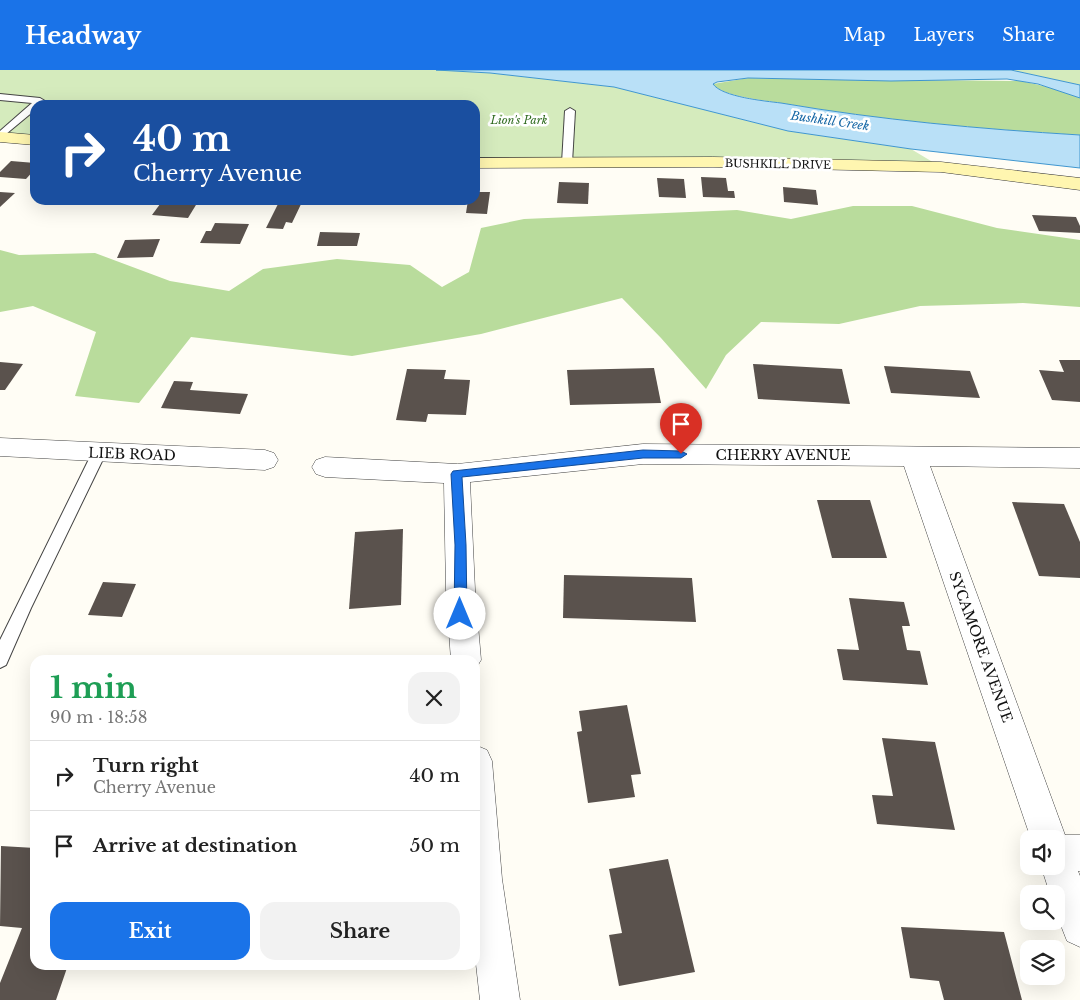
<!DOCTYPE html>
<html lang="en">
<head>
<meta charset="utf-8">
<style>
  :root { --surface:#fff; --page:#f2f2f2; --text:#222; --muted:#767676; --line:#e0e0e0; --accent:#1a73e8 }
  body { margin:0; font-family:"Libre Baskerville",serif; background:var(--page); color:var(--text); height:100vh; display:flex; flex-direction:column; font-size:19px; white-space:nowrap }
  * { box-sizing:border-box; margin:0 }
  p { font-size:16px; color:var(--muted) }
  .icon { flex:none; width:28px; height:28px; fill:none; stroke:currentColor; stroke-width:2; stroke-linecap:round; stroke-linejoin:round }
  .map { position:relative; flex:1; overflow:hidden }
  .drawer { position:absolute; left:30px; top:585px; width:450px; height:315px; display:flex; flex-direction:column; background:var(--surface); border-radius:15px; box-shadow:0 5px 20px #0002 }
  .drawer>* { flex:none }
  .top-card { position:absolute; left:30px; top:30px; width:450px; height:105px; border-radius:15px; box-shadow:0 5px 20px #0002; background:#1a4fa0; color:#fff; overflow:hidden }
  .buttons { position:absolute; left:1020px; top:760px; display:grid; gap:10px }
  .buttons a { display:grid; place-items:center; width:45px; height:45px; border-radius:10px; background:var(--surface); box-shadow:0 5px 20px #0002; font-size:25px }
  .pin { position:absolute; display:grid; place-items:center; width:42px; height:42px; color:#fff; margin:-51px -21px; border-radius:50% 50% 50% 0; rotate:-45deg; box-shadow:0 0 5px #0007 }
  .pin .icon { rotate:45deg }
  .me { position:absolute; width:55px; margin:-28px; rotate:0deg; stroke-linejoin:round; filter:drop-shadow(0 0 4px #0008) }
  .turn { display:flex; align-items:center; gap:18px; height:105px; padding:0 20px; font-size:22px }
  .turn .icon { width:65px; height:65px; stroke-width:2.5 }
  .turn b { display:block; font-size:35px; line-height:42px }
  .round { display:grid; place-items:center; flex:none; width:52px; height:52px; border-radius:15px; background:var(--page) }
  .overview { display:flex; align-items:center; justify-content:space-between; height:85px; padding:0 20px }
  h1 { font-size:30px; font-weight:700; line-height:38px; color:#1e9e55 }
  .primary-button { display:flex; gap:10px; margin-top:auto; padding:10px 20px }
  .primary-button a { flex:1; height:58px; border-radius:15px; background:var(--accent); color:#fff; font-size:20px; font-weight:700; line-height:58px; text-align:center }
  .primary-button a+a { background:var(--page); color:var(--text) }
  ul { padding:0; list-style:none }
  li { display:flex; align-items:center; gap:15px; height:70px; padding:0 20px; border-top:1px solid var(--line) }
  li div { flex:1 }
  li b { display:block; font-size:19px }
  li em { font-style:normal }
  header { display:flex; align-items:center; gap:30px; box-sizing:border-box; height:70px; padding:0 25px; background:var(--accent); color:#fff }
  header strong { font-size:24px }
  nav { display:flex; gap:28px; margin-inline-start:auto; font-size:18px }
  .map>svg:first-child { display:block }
  .green { fill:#d5ebbd }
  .forest { fill:#b9dc9c }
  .water { fill:#b9e0f7; stroke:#3f96cf }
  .building { fill:#5a524d }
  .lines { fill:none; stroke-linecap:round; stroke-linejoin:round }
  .service-casing { stroke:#444; stroke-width:2 }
  .minor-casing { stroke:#444; stroke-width:1 }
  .secondary-casing { stroke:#333; stroke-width:1 }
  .service { fill:#fff; fill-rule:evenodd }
  .minor { fill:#fff; fill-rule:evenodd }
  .secondary { fill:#fff6b0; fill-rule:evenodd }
  .route { fill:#1a73e8; stroke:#114b97 }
  .labels { text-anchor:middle; stroke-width:5; stroke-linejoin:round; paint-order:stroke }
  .far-park-label { font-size:11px; font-style:italic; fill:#2f6b1f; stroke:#fff }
  .far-street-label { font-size:11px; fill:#111; stroke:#fff }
  .far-water-label { font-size:12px; font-style:italic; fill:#1768a6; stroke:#fff }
  .street-label { font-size:14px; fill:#111; stroke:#fff }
</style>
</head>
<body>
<header>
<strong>Headway</strong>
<nav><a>Map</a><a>Layers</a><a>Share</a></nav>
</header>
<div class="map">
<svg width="1080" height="930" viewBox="0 0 1080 930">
  <rect width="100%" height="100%" fill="#fffdf5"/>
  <g class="green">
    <polygon points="0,0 436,0 490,3 614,17 788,61 911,79 941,97 475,93 475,35 35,35 35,70 0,67"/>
    <polygon points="1011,0 1080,0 1080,15"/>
  </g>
  <g class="forest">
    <path d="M 748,8 L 1021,11 L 1057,19 L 1080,28 L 1080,65 C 980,59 880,50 781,33 C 765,30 723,27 713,14 Z"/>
    <polygon points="853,136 912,136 997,158 1080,170 1080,237 1023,233 920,236 839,254 761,252 726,285 706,319 661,268 622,228 481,264 352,286 191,267 139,333 75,326 96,262 33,236 0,242 0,180 19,185 95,183 170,211 229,221 263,199 337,189 410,195 442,217 469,202 481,158 524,149 737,140 791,149"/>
  </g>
  <path class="water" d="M 436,0 L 1011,0 L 1080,15 L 1080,28 L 1038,14 L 1007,9 L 891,11 L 748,8 L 717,12 L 713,14 C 722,27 765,31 781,33 C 880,50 980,59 1080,65 L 1080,98 L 911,79 L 788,61 L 614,17 L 490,3 Z"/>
  <g class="building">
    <polygon points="11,91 35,93 35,99 26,109 0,107 0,102"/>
    <polygon points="701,107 726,108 728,121 734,121 735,128 703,127"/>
    <polygon points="657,108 684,109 686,128 659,127"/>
    <polygon points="559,112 589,113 588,134 557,133"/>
    <polygon points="783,117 816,120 818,135 784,132"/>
    <polygon points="0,122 15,123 0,137"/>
    <polygon points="475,122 490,122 487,144 466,143 468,130 475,130"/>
    <polygon points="163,130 199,130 188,148 152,145"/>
    <polygon points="280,130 303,130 292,153 286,152 283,159 266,158"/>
    <polygon points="1032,145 1076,147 1080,156 1080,163 1039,161"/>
    <polygon points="215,153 249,154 240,174 200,173 206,161 211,161"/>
    <polygon points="320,162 360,163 357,176 317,176"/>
    <polygon points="160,169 153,187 117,188 125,170"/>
    <polygon points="1059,290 1080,290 1080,332 1052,330 1039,300 1064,302"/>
    <polygon points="0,292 23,294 5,320 0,320"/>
    <polygon points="753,294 842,299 850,334 758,329"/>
    <polygon points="884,296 970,301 980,328 891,323"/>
    <polygon points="654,298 661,333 570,335 567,300"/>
    <polygon points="407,299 446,300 444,309 470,310 466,345 428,344 426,352 396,350"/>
    <polygon points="174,311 193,312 190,320 248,324 240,344 161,338"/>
    <polygon points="817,430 870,430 887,488 832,488"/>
    <polygon points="1012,432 1064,434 1080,472 1080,508 1039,506"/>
    <polygon points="403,459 401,535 349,539 355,462"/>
    <polygon points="564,505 692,508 696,552 563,548"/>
    <polygon points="103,512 136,514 122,547 88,545"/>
    <polygon points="849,528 904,532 910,556 902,556 907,580 920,581 928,615 843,610 837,579 859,580"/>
    <polygon points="83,586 129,589 129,590 81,590"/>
    <polygon points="627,635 641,704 631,705 635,727 588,733 577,662 582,661 579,641"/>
    <polygon points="882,668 935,672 955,760 877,754 872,725 893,726"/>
    <polygon points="1,776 35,778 35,895 68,895 56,930 0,930 0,913 22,858 0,856"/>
    <polygon points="668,789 695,902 619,916 609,865 622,863 609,799"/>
    <polygon points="901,857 1004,862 1022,930 944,930 939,911 910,908"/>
  </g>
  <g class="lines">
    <g class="service-casing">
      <g id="service">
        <polygon points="0,24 40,28 45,31 41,35 35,35 35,40 0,69 0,61 32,33 0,30"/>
        <polygon points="570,38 575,41 572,93 567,96 562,93 565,41"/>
        <polygon points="99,378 104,379 106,383 31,538 6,595 0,598 0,570 3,564 92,383 94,379"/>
      </g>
    </g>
    <g class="minor-casing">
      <g id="minor">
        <polygon points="0,368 265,380 274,383 278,390 274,397 265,400 0,386"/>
        <polygon points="643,374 1080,378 1080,398 930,396 1065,765 1080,765 1080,801 1078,801 1080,806 1080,877 1067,871 1056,843 1056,824 1050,824 1041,796 1056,796 1056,769 1031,769 904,396 643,394 470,412 475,520 481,590 475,600 475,590 451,590 446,520 444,413 325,407 316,404 312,397 316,390 325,387 457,394"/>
        <polygon points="475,675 487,680 492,691 502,809 520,930 480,930 475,885"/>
      </g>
    </g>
    <g class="secondary-casing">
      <g id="secondary">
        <polygon points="0,62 35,65 35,75 0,72"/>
        <polygon points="713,87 941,92 1080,108 1080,120 941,102 713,97 475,98 475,88"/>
      </g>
    </g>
    <use href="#service" class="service"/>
    <use href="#minor" class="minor"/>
    <use href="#secondary" class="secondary"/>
  </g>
  <polygon class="route" points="643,380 681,381 687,384 681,388 643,388 462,407 466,475 467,544 465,548 460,549 456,548 454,544 455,475 451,404 453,401"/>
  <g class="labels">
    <g class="far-park-label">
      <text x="519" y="54">Lion's Park</text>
    </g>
    <g class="far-street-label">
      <text transform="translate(778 94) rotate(1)" y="4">BUSHKILL DRIVE</text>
    </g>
    <g class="far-water-label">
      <text transform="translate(830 51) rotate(8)" y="4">Bushkill Creek</text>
    </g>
    <g class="street-label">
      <text transform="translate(132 384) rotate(2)" y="5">LIEB ROAD</text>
      <text x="783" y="390">CHERRY AVENUE</text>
      <text transform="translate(981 577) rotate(70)" y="5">SYCAMORE AVENUE</text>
    </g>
  </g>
</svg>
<div class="buttons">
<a><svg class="icon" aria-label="sound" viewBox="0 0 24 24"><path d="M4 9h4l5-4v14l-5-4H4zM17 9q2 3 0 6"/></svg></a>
<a><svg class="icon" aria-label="search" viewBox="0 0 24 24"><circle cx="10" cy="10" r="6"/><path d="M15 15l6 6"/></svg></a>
<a><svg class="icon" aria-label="layers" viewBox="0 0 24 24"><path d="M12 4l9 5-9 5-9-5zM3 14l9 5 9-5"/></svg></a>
</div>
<div class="pin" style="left:681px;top:384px;background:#d93025"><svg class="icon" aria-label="arrive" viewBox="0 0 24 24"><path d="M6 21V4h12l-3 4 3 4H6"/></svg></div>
<svg class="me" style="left:460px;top:544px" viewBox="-20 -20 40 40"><circle r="19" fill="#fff"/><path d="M0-13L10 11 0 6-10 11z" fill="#1a73e8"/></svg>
<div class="top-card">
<div class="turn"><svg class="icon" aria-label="right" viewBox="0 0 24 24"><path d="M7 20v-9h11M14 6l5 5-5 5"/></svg><div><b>40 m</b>Cherry Avenue</div></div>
</div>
<section class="drawer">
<div class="overview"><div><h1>1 min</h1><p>90 m · 18:58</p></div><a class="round"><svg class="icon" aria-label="close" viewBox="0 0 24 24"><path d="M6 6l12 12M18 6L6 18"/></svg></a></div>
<ul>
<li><svg class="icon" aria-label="right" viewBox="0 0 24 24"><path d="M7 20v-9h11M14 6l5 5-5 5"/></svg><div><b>Turn right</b><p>Cherry Avenue</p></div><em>40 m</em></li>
<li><svg class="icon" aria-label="arrive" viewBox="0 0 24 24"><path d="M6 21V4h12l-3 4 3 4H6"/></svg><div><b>Arrive at destination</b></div><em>50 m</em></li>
</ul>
<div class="primary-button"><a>Exit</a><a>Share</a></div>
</section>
</div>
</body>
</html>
